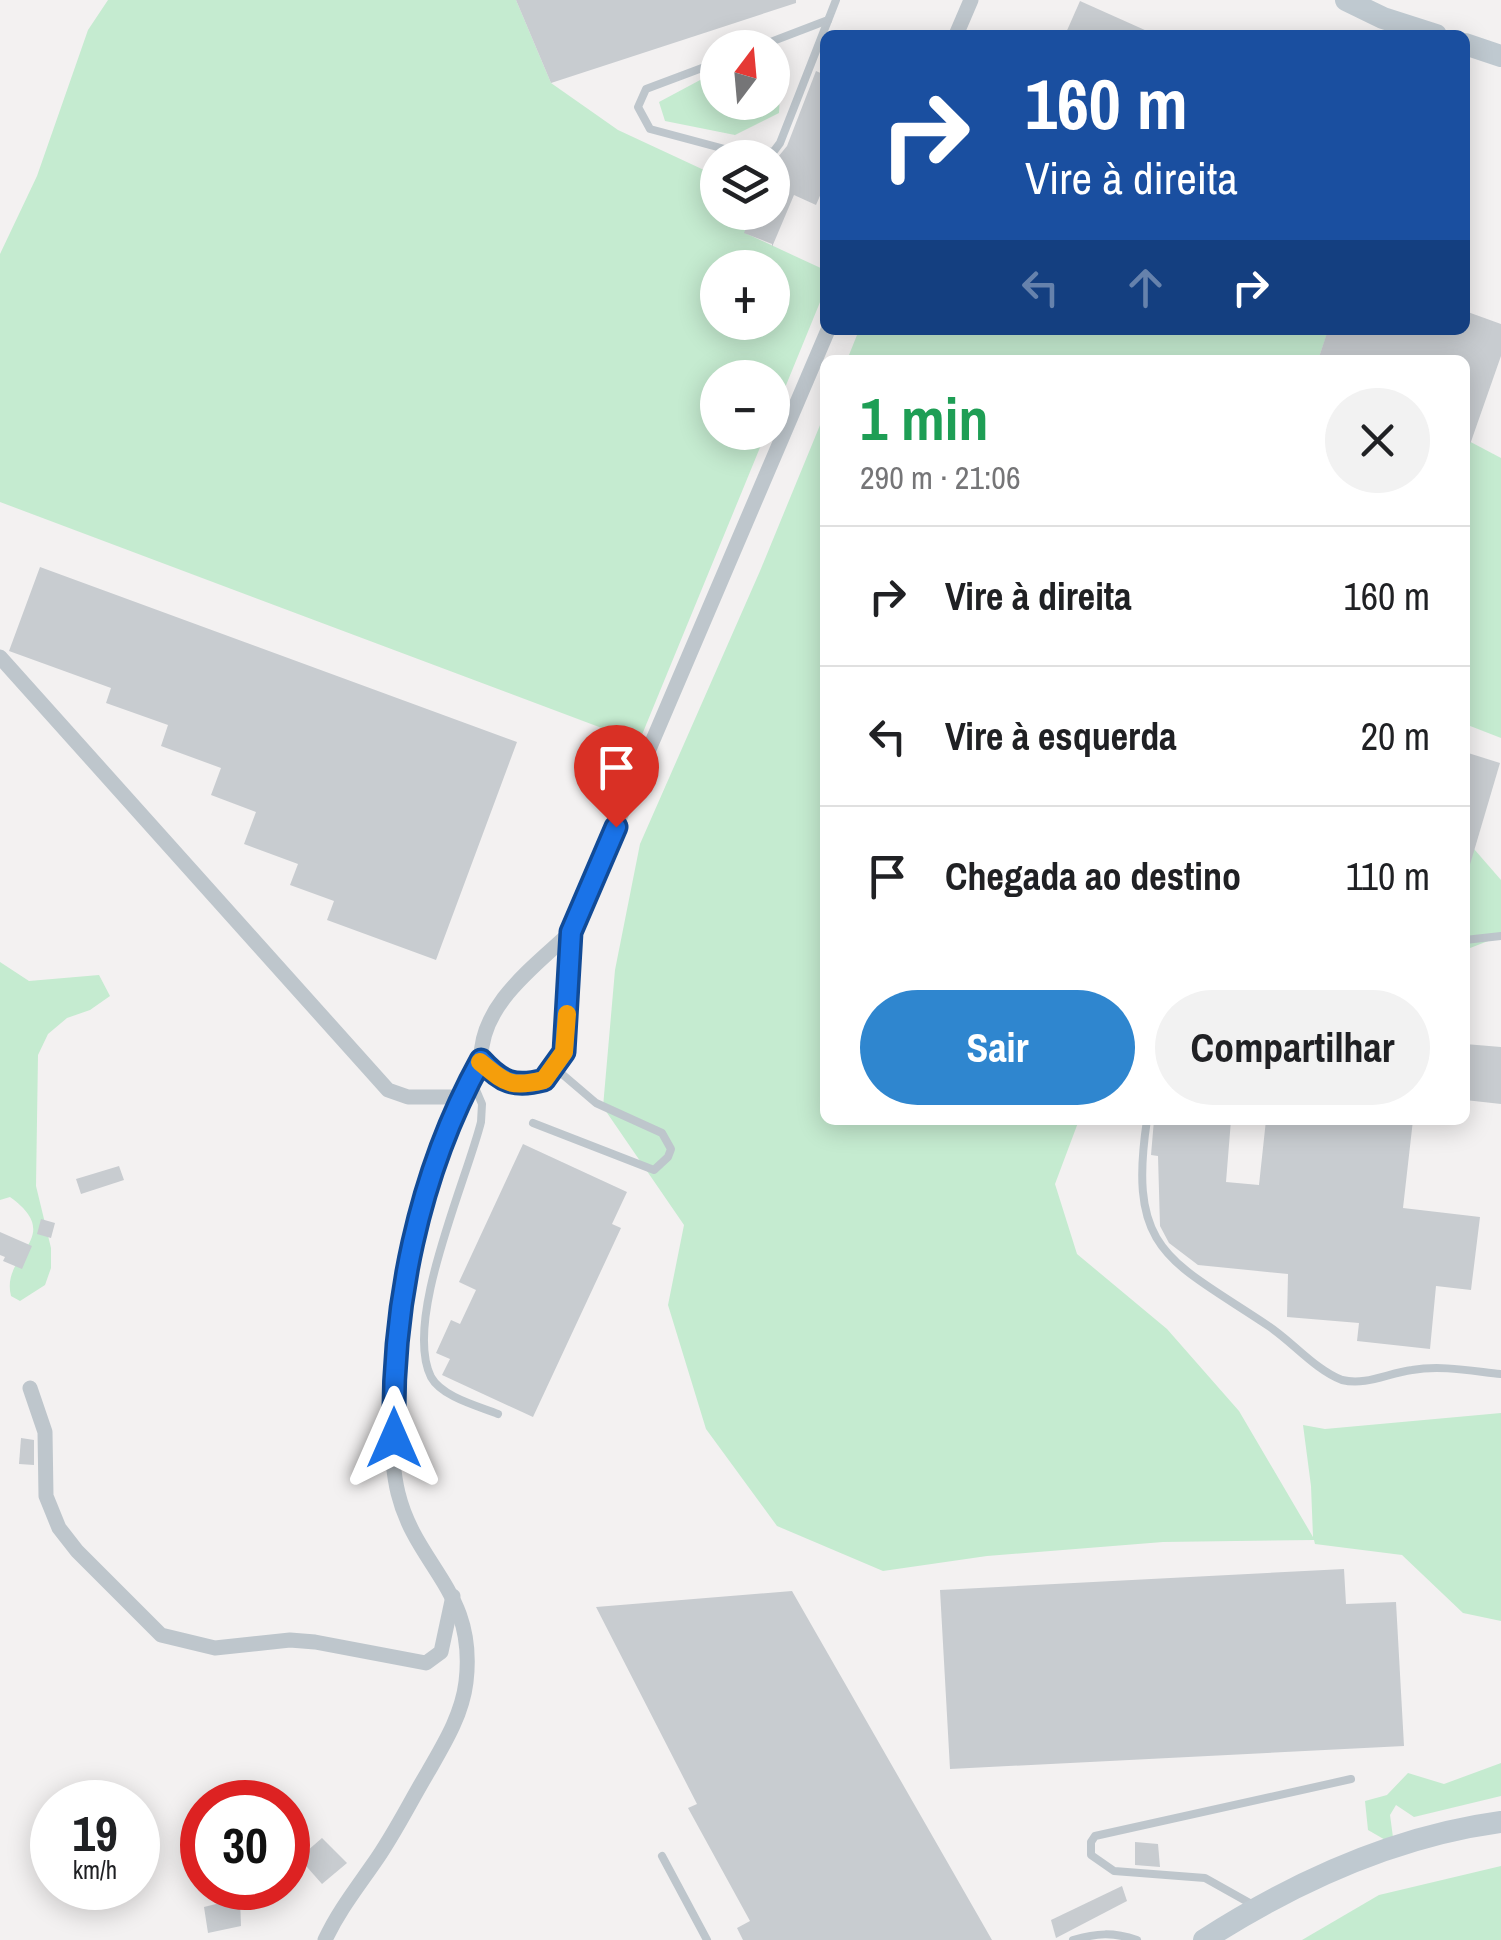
<!DOCTYPE html>
<html lang="pt">
<head>
<meta charset="utf-8">
<style>
  :root { --surface:#fff; --page:#f2f2f2; --text:#202124; --muted:#757577; --line:#e0e0e0; --accent:#2f86cf }
  body { margin:0; font-family:"Archivo Narrow",sans-serif; background:var(--page); color:var(--text); height:100vh; display:flex; flex-direction:column; font-size:38px; white-space:nowrap }
  * { box-sizing:border-box; margin:0 }
  p { font-size:32px; color:var(--muted) }
  .icon { flex:none; width:55px; height:55px; fill:none; stroke:currentColor; stroke-width:2; stroke-linecap:round; stroke-linejoin:round }
  .map { position:relative; flex:1; overflow:hidden }
  .sheet { position:absolute; left:820px; top:355px; width:650px; height:770px; display:flex; flex-direction:column; background:var(--surface); border-radius:15px; box-shadow:0 5px 25px #0003 }
  .sheet>* { flex:none }
  .top-card { position:absolute; left:820px; top:30px; width:650px; height:305px; border-radius:15px; box-shadow:0 5px 25px #0003; background:#1a4fa0; color:#fff; overflow:hidden }
  .needle { width:65px; rotate:16deg }
  .buttons { position:absolute; left:700px; top:30px; display:grid; gap:20px }
  .buttons a { display:grid; place-items:center; width:90px; height:90px; border-radius:50%; background:var(--surface); box-shadow:0 5px 25px #0003; font-size:50px }
  .speed { position:absolute; left:30px; top:1780px; display:flex; gap:20px; font-size:50px; font-weight:700; text-align:center }
  .speed>* { display:grid; place-content:center; width:130px; height:130px; border-radius:50%; background:var(--surface); box-shadow:0 5px 25px #0003; line-height:1 }
  .speed small { font-size:25px; font-weight:400 }
  .speed .limit { border:15px solid #d22; background:#fff; color:#111 }
  .pin { position:absolute; display:grid; place-items:center; width:85px; height:85px; color:#fff; margin:-102px -42px; border-radius:50% 50% 50% 0; rotate:-45deg; box-shadow:0 0 10px #0007 }
  .pin .icon { rotate:45deg }
  .me { position:absolute; width:110px; margin:-55px; rotate:0deg; stroke-linejoin:round; filter:drop-shadow(0 0 8px #0008) }
  .turn { display:flex; align-items:center; gap:35px; height:210px; padding:0 40px; font-size:45px }
  .turn .icon { width:130px; height:130px; stroke-width:2.5 }
  .turn b { display:block; font-size:70px; line-height:85px }
  .lanes { display:flex; align-items:center; height:95px; padding:0 40px; background:#0003; justify-content:center; gap:50px; direction:ltr }
  .lanes .off { opacity:.35 }
  .round { display:grid; place-items:center; flex:none; width:105px; height:105px; border-radius:52px; background:var(--page) }
  .headline { display:flex; align-items:center; justify-content:space-between; height:170px; padding:0 40px }
  h1 { font-size:60px; font-weight:800; line-height:75px; color:#1e9e55 }
  .button { display:flex; gap:20px; margin-top:auto; padding:20px 40px }
  .button a { flex:1; height:115px; border-radius:60px; background:var(--accent); color:#fff; font-size:40px; font-weight:800; line-height:115px; text-align:center }
  .button a+a { background:var(--page); color:var(--text) }
  ul { padding:0; list-style:none }
  li { display:flex; align-items:center; gap:30px; height:140px; padding:0 40px; border-top:2px solid var(--line) }
  li div { flex:1 }
  li b { display:block; font-size:38px }
  li em { font-style:normal }
  .map>svg:first-child { display:block }
  .green { fill:#c5ebd0; fill-rule:evenodd }
  .building { fill:#c8ccd0 }
  .lines { fill:none; stroke-linecap:round; stroke-linejoin:round }
  .lane { stroke:#bec6cc; stroke-width:8 }
  .street { stroke:#bec6cc; stroke-width:15 }
  .secondary { stroke:#bfc9d0; stroke-width:22 }
  .route-casing { stroke:#114b97; stroke-width:25 }
  .route { stroke:#1a73e8; stroke-width:18 }
  .slow { stroke:#f59e0b; stroke-width:18 }
</style>
</head>
<body>
<div class="map">
<svg width="1501" height="1940" viewBox="0 0 1501 1940">
  <rect width="100%" height="100%" fill="#f3f1f1"/>
  <g class="green">
    <path d="M 108,0 L 516,0 L 551,83 L 618,130 L 704,170 L 717,173 L 718,212 L 748,213 L 745,233 L 825,270 L 825,290 L 773,417 L 772,378 L 718,378 L 718,432 L 766,433 L 639,742 L 0,502 L 0,254 L 37,176 L 88,30 ZM 718,268 L 772,268 L 772,322 L 718,322 Z"/>
    <polygon points="717,71 718,102 772,102 773,71 780,94 779,113 735,135 665,121 659,102"/>
    <polygon points="859,330 1314,330 1327,334 1318,360 847,360"/>
    <polygon points="825,413 825,1120 1079,1120 1055,1184 1077,1254 1167,1329 1239,1411 1313,1537 1311,1486 1303,1425 1325,1429 1501,1413 1501,1621 1463,1613 1402,1555 1315,1544 1314,1540 1163,1542 987,1556 883,1571 777,1526 706,1429 668,1305 684,1225 603,1107 615,970 640,844 760,571"/>
    <polygon points="1465,439 1501,458 1501,738 1465,724"/>
    <polygon points="1465,846 1474,849 1501,880 1501,936 1465,950"/>
    <path d="M 0,962 L 29,981 L 99,975 L 110,996 L 90,1010 L 67,1018 L 48,1034 L 38,1055 L 36,1186 L 51,1248 L 51,1268 L 45,1285 L 20,1301 L 11,1296 C 0,1253 67,1238 10,1197 L 0,1200 Z"/>
    <polygon points="1501,1763 1501,1796 1414,1817 1396,1805 1390,1815 1394,1845 1368,1830 1365,1801 1387,1795 1408,1773 1444,1784"/>
    <polygon points="1501,1866 1501,1940 1302,1940 1379,1895"/>
  </g>
  <g class="building">
    <polygon points="516,0 796,0 796,3 551,83"/>
    <polygon points="1080,1 1156,35 1065,35"/>
    <polygon points="816,71 825,75 825,184 816,205 794,195 772,247 772,244 744,233 752,212 772,212 772,173 778,157 787,146"/>
    <polygon points="1465,311 1501,324 1501,356 1467,453 1465,360 1318,360 1328,330 1465,330"/>
    <polygon points="40,567 517,742 436,960 327,920 334,901 290,885 298,864 244,844 256,812 211,795 221,768 161,746 168,725 106,703 111,688 9,651"/>
    <polygon points="1465,752 1500,763 1469,868 1465,867"/>
    <polygon points="1465,1044 1501,1047 1501,1104 1465,1100"/>
    <polygon points="1154,1120 1231,1120 1226,1182 1259,1185 1266,1120 1413,1120 1403,1208 1480,1217 1471,1290 1436,1286 1430,1349 1357,1341 1359,1323 1287,1317 1288,1274 1198,1265 1169,1243 1160,1226 1158,1156 1151,1155"/>
    <polygon points="523,1144 627,1192 612,1224 621,1228 533,1417 442,1375 450,1359 436,1353 451,1320 460,1324 476,1290 459,1282"/>
    <polygon points="119,1166 124,1180 81,1194 76,1179"/>
    <polygon points="41,1219 55,1223 51,1238 37,1234"/>
    <polygon points="0,1232 32,1246 22,1269 3,1261 5,1257 0,1255"/>
    <polygon points="21,1438 34,1440 34,1465 19,1464"/>
    <polygon points="1344,1569 1346,1604 1396,1602 1404,1746 950,1769 940,1590"/>
    <polygon points="792,1591 992,1940 743,1940 737,1928 750,1921 688,1808 697,1804 596,1607"/>
    <polygon points="322,1838 347,1863 322,1884 299,1858"/>
    <polygon points="1135,1842 1158,1844 1160,1867 1135,1865"/>
    <polygon points="1122,1886 1127,1901 1056,1938 1051,1920"/>
    <polygon points="240,1898 241,1926 208,1933 204,1907"/>
  </g>
  <g class="lines">
    <g class="lane">
      <polyline points="755,48 828,20"/>
      <polyline points="718,62 646,89 638,107 650,129 751,156 774,151 780,143 836,0"/>
      <polyline points="1465,940 1501,936"/>
      <path d="M 471,1078 L 482,1104 L 481,1122 C 466,1182 403,1321 431,1377 C 442,1397 478,1406 498,1414"/>
      <path d="M 1147,1120 C 1127,1252 1170,1260 1267,1325 C 1292,1341 1314,1369 1342,1380 C 1366,1386 1388,1373 1412,1370 C 1441,1365 1472,1371 1501,1374"/>
      <polyline points="533,1123 654,1170 668,1157 671,1149 662,1133 596,1103 555,1068"/>
      <polyline points="662,1856 707,1940"/>
      <polyline points="1255,1906 1205,1878 1114,1871 1091,1855 1091,1842 1095,1836 1351,1779"/>
      <path d="M 1073,1940 C 1097,1933 1113,1932 1137,1940"/>
    </g>
    <g class="street">
      <polyline points="956,35 971,0"/>
      <polyline points="0,657 388,1090 408,1097 460,1097"/>
      <path d="M 571,932 C 534,967 480,1005 481,1060 C 501,1082 514,1088 544,1080 L 563,1052 L 571,932 L 828,330"/>
      <polyline points="30,1388 45,1432 46,1496 59,1528 77,1551 161,1635 215,1648 290,1640 315,1642 426,1663 441,1652 453,1596"/>
      <path d="M 325,1940 C 338,1912 356,1889 374,1863 C 394,1835 410,1802 428,1772 C 444,1744 462,1715 466,1682 C 477,1591 416,1567 398,1493 C 379,1414 407,1241 433,1164 C 446,1127 462,1094 481,1060"/>
    </g>
    <g class="secondary">
      <polyline points="1346,0 1383,18 1436,35"/>
      <polyline points="1465,44 1501,56"/>
      <path d="M 1204,1940 C 1293,1883 1396,1836 1501,1822"/>
    </g>
  </g>
  <g class="lines">
    <g class="route-casing">
      <path id="route" d="M 394,1438 C 391,1308 418,1174 481,1060 C 501,1082 514,1088 544,1080 L 564,1052 L 571,932 L 616,827"/>
    </g>
    <use href="#route" class="route"/>
    <path class="slow" d="M 480,1062 C 504,1081 508,1089 544,1080 L 564,1052 L 567,1014"/>
  </g>
</svg>
<div class="buttons">
<a><svg class="needle" viewBox="-14 -14 28 28"><path d="M0-13l5 13h-10z" fill="#e53935"/><path d="M0 13l5-13h-10z" fill="#757577"/></svg></a>
<a><svg class="icon" aria-label="layers" viewBox="0 0 24 24"><path d="M12 4l9 5-9 5-9-5zM3 14l9 5 9-5"/></svg></a>
<a>+</a>
<a>−</a>
</div>
<div class="speed"><div>19<small>km/h</small></div><div class="limit">30</div></div>
<div class="pin" style="left:616px;top:827px;background:#d93025"><svg class="icon" aria-label="arrive" viewBox="0 0 24 24"><path d="M6 21V4h12l-3 4 3 4H6"/></svg></div>
<svg class="me" style="left:394px;top:1438px" viewBox="-20 -20 40 40"><path d="M0-17L14 15 0 8-14 15z" fill="#1a73e8" stroke="#fff" stroke-width="4"/></svg>
<div class="top-card">
<div class="turn"><svg class="icon" aria-label="right" viewBox="0 0 24 24"><path d="M7 20v-9h11M14 6l5 5-5 5"/></svg><div><b>160 m</b>Vire à direita</div></div>
<div class="lanes"><svg class="icon off" aria-label="left" viewBox="0 0 24 24"><path d="M17 20v-9H6M10 6l-5 5 5 5"/></svg><svg class="icon off" aria-label="ahead" viewBox="0 0 24 24"><path d="M12 20V5M6 11l6-6 6 6"/></svg><svg class="icon" aria-label="right" viewBox="0 0 24 24"><path d="M7 20v-9h11M14 6l5 5-5 5"/></svg></div>
</div>
<section class="sheet">
<div class="headline"><div><h1>1 min</h1><p>290 m · 21:06</p></div><a class="round"><svg class="icon" aria-label="close" viewBox="0 0 24 24"><path d="M6 6l12 12M18 6L6 18"/></svg></a></div>
<ul>
<li><svg class="icon" aria-label="right" viewBox="0 0 24 24"><path d="M7 20v-9h11M14 6l5 5-5 5"/></svg><div><b>Vire à direita</b></div><em>160 m</em></li>
<li><svg class="icon" aria-label="left" viewBox="0 0 24 24"><path d="M17 20v-9H6M10 6l-5 5 5 5"/></svg><div><b>Vire à esquerda</b></div><em>20 m</em></li>
<li><svg class="icon" aria-label="arrive" viewBox="0 0 24 24"><path d="M6 21V4h12l-3 4 3 4H6"/></svg><div><b>Chegada ao destino</b></div><em>110 m</em></li>
</ul>
<div class="button"><a>Sair</a><a>Compartilhar</a></div>
</section>
</div>
</body>
</html>
